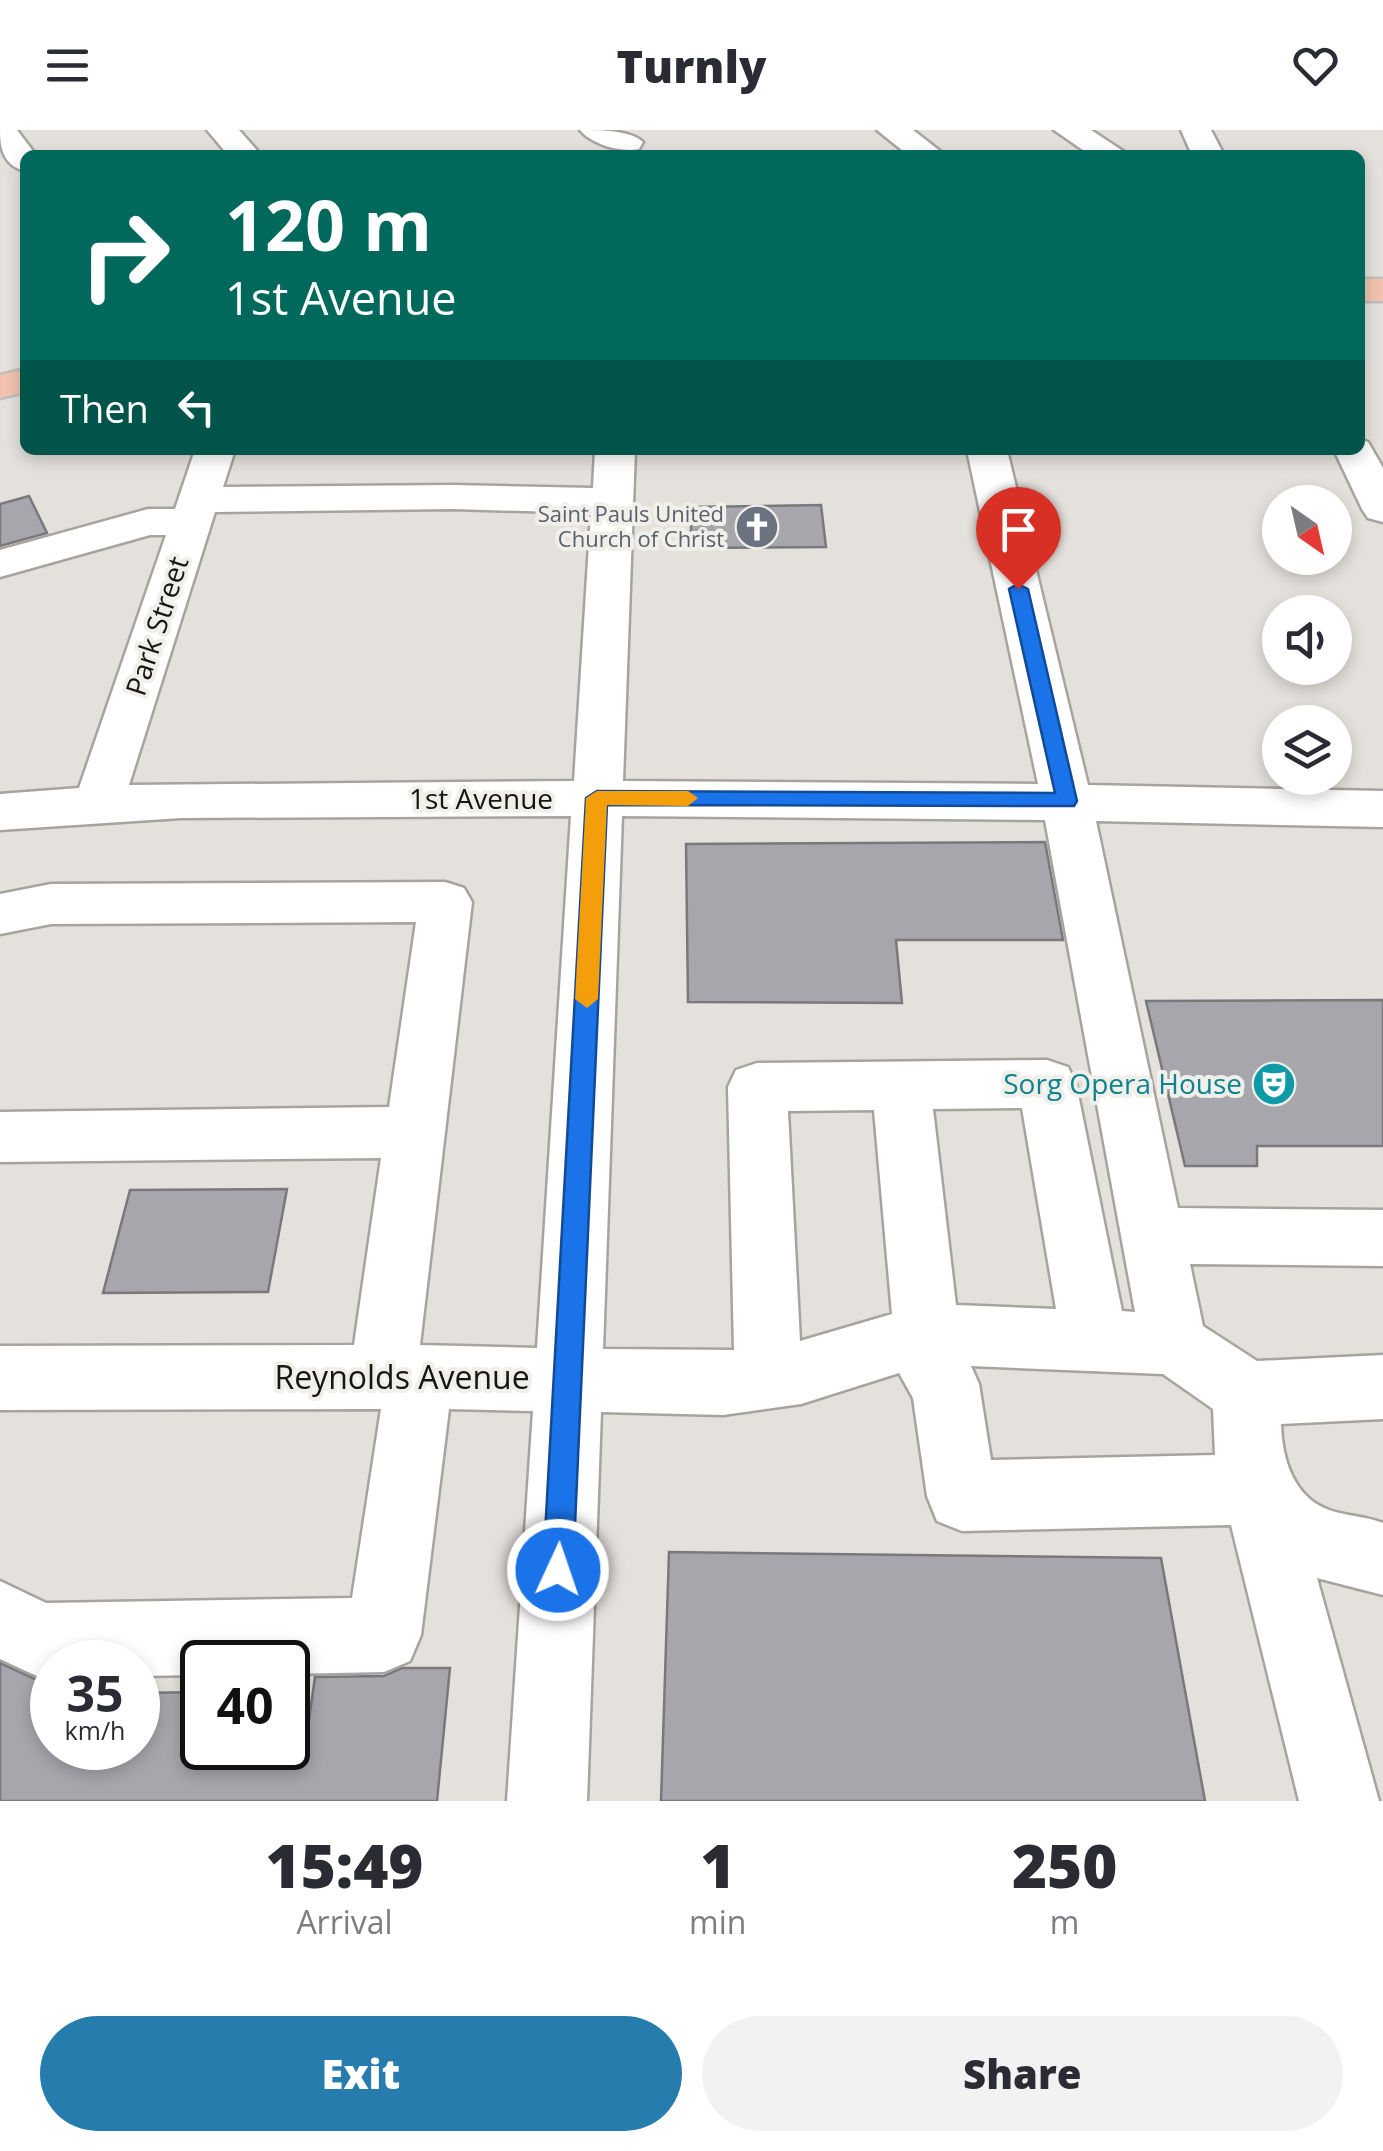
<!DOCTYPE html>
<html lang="en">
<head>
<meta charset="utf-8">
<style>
  :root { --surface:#fff; --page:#f2f2f3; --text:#2b2b33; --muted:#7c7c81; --accent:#267cac }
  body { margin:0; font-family:"Open Sans",sans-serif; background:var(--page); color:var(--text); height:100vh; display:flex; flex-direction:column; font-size:38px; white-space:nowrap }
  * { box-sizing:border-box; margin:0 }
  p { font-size:32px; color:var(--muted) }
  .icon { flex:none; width:55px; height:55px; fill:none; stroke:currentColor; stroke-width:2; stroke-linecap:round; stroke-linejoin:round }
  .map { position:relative; height:1671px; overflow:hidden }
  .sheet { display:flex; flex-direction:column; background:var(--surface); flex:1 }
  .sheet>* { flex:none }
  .guide { position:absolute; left:20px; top:20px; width:1345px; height:305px; border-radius:15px; box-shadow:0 5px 15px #0003; background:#00695c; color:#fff; overflow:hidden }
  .needle { width:65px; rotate:146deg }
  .tools { position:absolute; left:1262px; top:355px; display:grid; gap:20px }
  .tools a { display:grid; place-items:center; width:90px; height:90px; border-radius:50%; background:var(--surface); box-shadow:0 5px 15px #0003; font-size:50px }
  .speed { position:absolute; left:30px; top:1510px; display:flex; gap:20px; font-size:50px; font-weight:700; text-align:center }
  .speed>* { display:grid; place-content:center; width:130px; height:130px; border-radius:50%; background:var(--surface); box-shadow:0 5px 15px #0003; line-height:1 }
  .speed small { font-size:25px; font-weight:400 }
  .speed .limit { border:5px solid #111; border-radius:15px; background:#fff; color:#111 }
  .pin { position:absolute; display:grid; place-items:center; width:85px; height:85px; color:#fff; margin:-102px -42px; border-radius:50% 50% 50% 0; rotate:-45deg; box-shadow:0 0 10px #0007 }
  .pin .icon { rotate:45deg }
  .me { position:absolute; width:110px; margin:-55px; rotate:3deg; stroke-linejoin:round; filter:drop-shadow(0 0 8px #0008) }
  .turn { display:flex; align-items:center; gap:35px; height:210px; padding:0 40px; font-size:45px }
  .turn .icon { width:130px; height:130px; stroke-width:2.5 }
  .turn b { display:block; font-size:70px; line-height:85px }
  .then { display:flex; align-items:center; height:95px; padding:0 40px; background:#0003; gap:20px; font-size:38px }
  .eta { display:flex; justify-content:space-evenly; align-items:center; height:170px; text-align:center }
  .eta b { font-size:60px; font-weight:800; line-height:70px }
  .button { display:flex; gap:20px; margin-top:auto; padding:20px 40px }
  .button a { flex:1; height:115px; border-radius:60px; background:var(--accent); color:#fff; font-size:40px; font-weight:800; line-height:115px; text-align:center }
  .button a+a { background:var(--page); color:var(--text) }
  header { display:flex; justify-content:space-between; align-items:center; height:130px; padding:0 40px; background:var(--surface); font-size:45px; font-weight:800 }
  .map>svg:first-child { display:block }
  .building { fill:#a7a6ac; stroke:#78787d; stroke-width:2.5 }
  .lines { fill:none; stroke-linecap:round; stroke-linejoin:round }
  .minor-casing { stroke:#a7a49f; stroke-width:5 }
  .major-casing { stroke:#bebebd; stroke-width:5 }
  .minor { fill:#fff; fill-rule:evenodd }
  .major { fill:#f0c2af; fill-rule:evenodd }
  .route { fill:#1a73e8; stroke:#114b97; stroke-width:2.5 }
  .slow { fill:#f59e0b }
  .labels { text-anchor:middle; stroke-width:8; stroke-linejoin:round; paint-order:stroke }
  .far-worship-label { font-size:22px; fill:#5b616d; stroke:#f1efe9; text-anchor:end }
  .street-label { font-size:28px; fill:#171614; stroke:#f1efe9 }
  .culture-label { font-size:28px; fill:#0d838f; stroke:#f1efe9; text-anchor:end }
  .near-street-label { font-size:32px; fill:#171614; stroke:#f1efe9 }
</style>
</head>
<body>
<header><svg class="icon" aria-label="menu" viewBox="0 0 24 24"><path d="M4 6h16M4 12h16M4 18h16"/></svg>Turnly<svg class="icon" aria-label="heart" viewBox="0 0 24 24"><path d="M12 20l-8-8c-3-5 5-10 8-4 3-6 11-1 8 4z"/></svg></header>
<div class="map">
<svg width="1383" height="1671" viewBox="0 0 1383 1671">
  <rect width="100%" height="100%" fill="#e4e1dc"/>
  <g class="building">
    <polygon points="29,366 47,403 0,416 0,374"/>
    <polygon points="821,375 826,417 691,418 691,377"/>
    <polygon points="1045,712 1063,810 896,810 902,873 688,872 686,714"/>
    <polygon points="1383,870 1383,1016 1257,1016 1257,1036 1185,1036 1146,871"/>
    <polygon points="287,1059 268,1162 103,1163 130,1060"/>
    <polygon points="669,1422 1161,1428 1205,1671 661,1671"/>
    <polygon points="0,1533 37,1550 52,1551 52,1618 138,1618 138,1563 202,1562 202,1618 305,1618 315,1547 384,1546 402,1538 450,1538 437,1671 0,1671"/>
  </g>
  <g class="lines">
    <g class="minor-casing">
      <g id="minor">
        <path d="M 0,0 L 17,0 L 36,25 L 25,25 L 25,41 C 4,36 0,19 0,0 Z"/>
        <polygon points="207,0 239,0 261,25 228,25"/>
        <path d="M 580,0 C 600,0 630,0 643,12 L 639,19 C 621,23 591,14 580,0 Z"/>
        <polygon points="877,0 913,0 945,25 908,25"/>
        <polygon points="1054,0 1091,0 1129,25 1090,25"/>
        <polygon points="1181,0 1211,0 1224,25 1192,25"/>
        <polygon points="1360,309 1368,312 1383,338 1383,392 1368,388 1362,379 1334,320 1360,320"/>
        <path d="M 195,320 L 235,320 L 223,357 L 453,355 L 593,358 L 595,320 L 635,320 L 623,651 L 1038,654 L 967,320 L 1007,320 L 1088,655 L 1383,661 L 1383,697 L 1096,691 L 1178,1078 L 1383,1080 L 1383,1136 L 1190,1134 L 1203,1196 L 1257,1231 L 1383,1225 L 1383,1289 L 1281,1294 C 1282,1328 1293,1367 1329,1380 C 1346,1386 1365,1386 1383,1393 L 1383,1465 L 1317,1448 L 1379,1671 L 1299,1671 L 1231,1395 L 962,1401 L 937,1391 L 927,1366 L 913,1268 L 899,1243 L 801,1274 L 723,1285 L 601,1282 L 587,1671 L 507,1671 L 533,1281 L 449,1279 L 421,1505 L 410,1531 L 384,1542 L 288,1544 L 288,1532 L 202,1532 L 202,1545 L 138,1546 L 138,1532 L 52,1532 L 52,1547 L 39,1547 L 0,1529 L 0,1451 L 46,1473 L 352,1468 L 381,1279 L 0,1280 L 0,1216 L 354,1215 L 381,1028 L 0,1032 L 0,982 L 389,977 L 416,792 L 51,794 L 0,804 L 0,764 L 51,754 L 445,752 L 464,758 L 472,772 L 420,1215 L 537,1218 L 571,686 L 181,688 L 0,700 L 0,664 L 79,658 L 166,405 L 150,405 L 0,447 L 0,420 L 148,379 L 175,379 ZM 453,379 L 591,383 L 574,651 L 129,655 L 215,382 ZM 622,686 L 1045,690 L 1135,1182 L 1122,1181 L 1076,954 L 1068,937 L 1047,930 L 757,933 L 736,940 L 728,957 L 734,1220 L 603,1219 ZM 1022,978 L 1056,1179 L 956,1175 L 933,979 ZM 874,980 L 892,1184 L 800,1211 L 788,981 ZM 971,1236 L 1163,1244 L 1213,1279 L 1215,1325 L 991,1330 L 979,1254 Z"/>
      </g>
    </g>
    <g class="major-casing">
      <g id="major">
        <rect x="1360" y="149" width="23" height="22"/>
        <polygon points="25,239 25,262 0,268 0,245"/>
      </g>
    </g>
    <use href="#minor" class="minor"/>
    <use href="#major" class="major"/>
  </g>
  <polygon class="route" points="1018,454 1028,459 1077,671 1074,676 607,675 573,1440 569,1451 558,1455 547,1451 543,1440 586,668 597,661 1055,663 1009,459"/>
  <polygon class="slow" points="597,661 688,661 698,668 688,676 607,675 598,869 587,878 575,869 586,668"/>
  <defs>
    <g id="church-disc" transform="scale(2.25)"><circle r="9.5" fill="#6b7280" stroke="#f1efe9"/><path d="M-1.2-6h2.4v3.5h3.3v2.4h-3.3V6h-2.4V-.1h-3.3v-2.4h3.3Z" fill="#fff"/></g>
    <g id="theatre-disc" transform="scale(2.25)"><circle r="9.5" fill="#0f9aa8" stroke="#f1efe9"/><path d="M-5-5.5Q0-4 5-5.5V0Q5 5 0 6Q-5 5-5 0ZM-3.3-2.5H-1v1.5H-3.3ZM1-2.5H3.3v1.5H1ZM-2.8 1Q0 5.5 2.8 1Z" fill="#fff"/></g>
  </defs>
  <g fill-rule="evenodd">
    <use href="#church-disc" x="757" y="397"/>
    <use href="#theatre-disc" x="1274" y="954"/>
  </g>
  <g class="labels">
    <g class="far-worship-label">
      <text x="724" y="392">Saint Pauls United<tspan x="724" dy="25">Church of Christ</tspan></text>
    </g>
    <g class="street-label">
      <text transform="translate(157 496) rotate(-72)" y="10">Park Street</text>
      <text x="481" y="679">1st Avenue</text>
    </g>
    <g class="culture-label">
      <text x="1242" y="964">Sorg Opera House</text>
    </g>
    <g class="near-street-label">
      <text x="402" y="1259">Reynolds Avenue</text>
    </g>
  </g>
</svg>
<div class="tools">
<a><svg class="needle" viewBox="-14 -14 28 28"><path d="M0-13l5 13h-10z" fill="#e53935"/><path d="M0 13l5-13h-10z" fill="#7c7c81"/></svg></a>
<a><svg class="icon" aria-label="sound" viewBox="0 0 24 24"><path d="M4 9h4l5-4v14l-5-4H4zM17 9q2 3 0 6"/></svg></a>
<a><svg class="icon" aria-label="layers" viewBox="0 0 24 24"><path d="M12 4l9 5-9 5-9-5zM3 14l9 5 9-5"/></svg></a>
</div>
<div class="speed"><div>35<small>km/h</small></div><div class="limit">40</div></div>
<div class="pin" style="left:1018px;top:459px;background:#d93025"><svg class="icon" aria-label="arrive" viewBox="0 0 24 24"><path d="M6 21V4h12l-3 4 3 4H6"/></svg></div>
<svg class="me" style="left:558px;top:1440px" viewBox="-20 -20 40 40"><circle r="17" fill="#1a73e8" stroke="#fff" stroke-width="3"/><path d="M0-11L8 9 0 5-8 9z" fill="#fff"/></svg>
<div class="guide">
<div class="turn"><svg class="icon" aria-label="right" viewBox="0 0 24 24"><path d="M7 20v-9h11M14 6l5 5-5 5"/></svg><div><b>120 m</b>1st Avenue</div></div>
<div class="then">Then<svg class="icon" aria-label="left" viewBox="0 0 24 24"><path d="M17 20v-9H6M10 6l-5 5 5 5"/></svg></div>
</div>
</div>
<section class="sheet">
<div class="eta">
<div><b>15:49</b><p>Arrival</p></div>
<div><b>1</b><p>min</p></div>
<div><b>250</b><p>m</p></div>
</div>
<div class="button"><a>Exit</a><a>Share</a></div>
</section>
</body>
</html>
